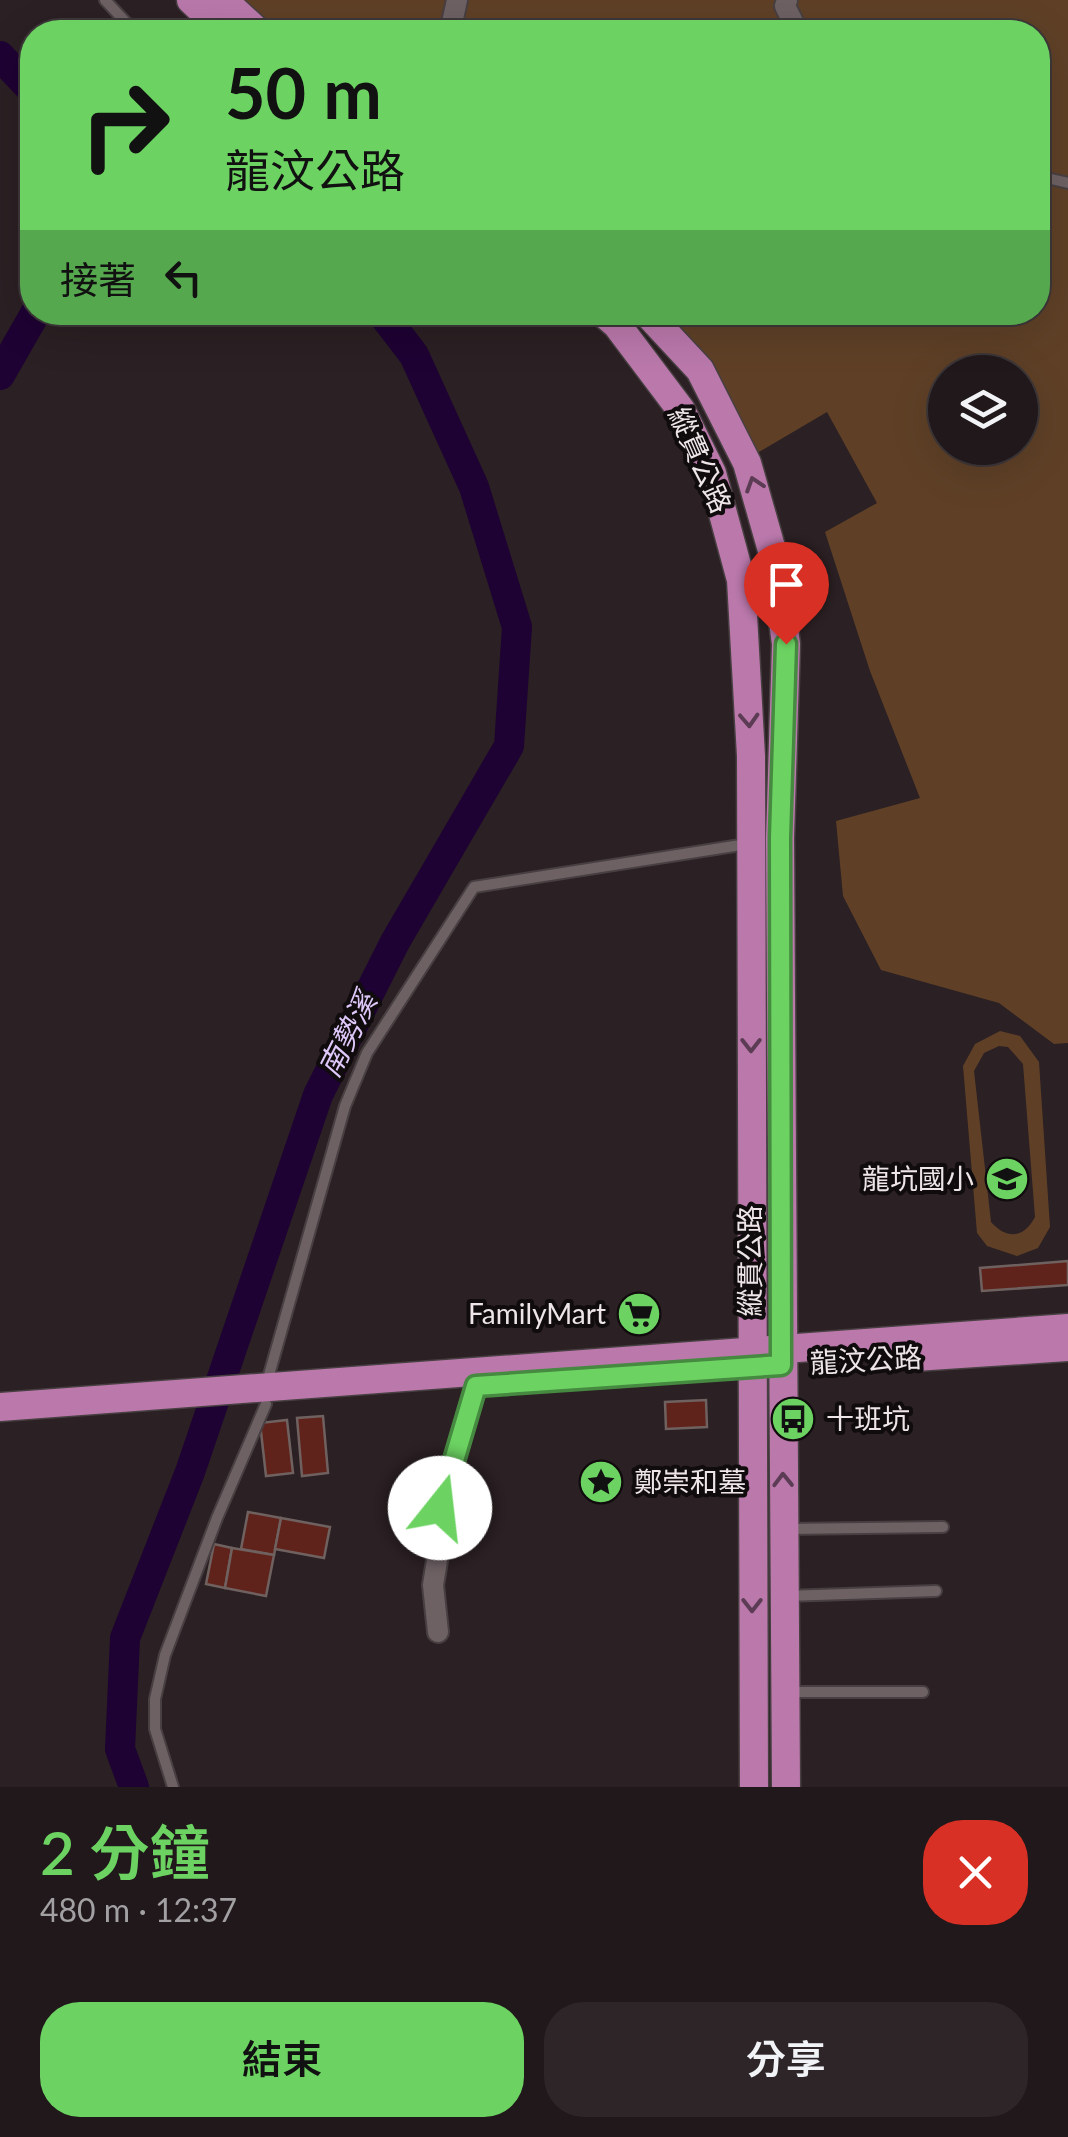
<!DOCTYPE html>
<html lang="zh-TW">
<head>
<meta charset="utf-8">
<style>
  :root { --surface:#20181a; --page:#2d2527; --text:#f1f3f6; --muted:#a2a0a2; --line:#3d3739; --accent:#6cd362 }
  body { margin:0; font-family:Lato,"Noto Sans TC",sans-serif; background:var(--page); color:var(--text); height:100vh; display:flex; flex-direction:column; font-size:38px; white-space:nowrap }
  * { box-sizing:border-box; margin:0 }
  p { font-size:32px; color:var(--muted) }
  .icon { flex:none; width:55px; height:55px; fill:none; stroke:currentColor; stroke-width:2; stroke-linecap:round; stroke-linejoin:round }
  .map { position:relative; height:1787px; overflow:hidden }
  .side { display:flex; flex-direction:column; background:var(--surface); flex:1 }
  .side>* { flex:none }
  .guide { position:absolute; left:20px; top:20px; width:1030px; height:305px; border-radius:40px; box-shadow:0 10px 40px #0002,0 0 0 2px var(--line); background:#6cd362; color:#111; overflow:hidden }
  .controls { position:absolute; left:928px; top:355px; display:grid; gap:20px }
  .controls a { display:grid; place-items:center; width:110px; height:110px; border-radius:50%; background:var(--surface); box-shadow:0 10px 40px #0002,0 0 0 2px var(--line); font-size:50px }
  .pin { position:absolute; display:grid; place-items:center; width:85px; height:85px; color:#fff; margin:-102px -42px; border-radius:50% 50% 50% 0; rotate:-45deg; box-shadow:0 0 10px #0007 }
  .pin .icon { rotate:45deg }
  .me { position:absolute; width:110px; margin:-55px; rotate:16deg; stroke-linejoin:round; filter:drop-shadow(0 0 8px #0008) }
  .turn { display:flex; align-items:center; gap:35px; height:210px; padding:0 40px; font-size:45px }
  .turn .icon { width:130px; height:130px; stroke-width:2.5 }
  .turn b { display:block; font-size:70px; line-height:85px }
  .then { display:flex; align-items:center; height:95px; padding:0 40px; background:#0003; gap:20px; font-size:38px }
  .round { display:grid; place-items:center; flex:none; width:105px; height:105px; border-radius:40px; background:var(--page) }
  .summary { display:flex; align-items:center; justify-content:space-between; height:170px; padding:0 40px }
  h1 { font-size:60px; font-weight:600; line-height:75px; color:var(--accent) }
  .action { display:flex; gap:20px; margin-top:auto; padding:20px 40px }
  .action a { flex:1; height:115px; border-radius:40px; background:var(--accent); color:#111; font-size:40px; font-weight:600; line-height:115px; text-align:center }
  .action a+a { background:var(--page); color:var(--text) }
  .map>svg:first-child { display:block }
  .green { fill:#5f4027; fill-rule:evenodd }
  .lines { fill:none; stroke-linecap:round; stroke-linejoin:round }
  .river { stroke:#1e0233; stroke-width:30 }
  .building { fill:#60231b; stroke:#6f615f; stroke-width:2.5 }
  .service-casing { stroke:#473f41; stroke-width:14 }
  .minor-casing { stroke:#473f41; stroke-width:24 }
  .primary-casing { stroke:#473f41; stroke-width:31 }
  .service { stroke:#6e6164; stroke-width:10 }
  .minor { stroke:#6e6164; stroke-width:20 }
  .primary { stroke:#ba78ab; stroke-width:28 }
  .oneway { stroke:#5c3c54 }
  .route-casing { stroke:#468940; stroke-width:25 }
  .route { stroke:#6cd362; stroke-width:18 }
  .labels { text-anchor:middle; stroke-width:8; stroke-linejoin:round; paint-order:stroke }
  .street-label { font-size:28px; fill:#ede5e7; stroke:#100b0d }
  .poi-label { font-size:28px; fill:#ede5e7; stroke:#100b0d; text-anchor:end }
  .water-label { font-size:30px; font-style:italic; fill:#dec7f9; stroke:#100b0d }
</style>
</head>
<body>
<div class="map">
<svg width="1068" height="1787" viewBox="0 0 1068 1787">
  <rect width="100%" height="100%" fill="#2b2023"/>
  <g class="green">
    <path d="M 222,0 L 1068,0 L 1068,1043 L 1054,1044 L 999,1003 L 881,970 L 843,896 L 836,821 L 920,798 L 870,671 L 825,532 L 877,503 L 827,412 L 747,459 L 676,348 L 639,313 L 1038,312 L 1038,32 L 263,32 ZM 945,372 L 1020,372 L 1020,448 L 945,448 Z"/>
    <path d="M 1000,1031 L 1020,1036 L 1039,1062 L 1050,1227 L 1038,1248 L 1017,1256 L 987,1246 L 977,1233 L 963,1066 L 975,1044 ZM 999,1046 L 1008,1047 L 1023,1064 L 1035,1217 C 1024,1238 1007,1240 991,1222 L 974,1071 L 984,1053 Z"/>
  </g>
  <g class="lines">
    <g class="river">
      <polyline points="0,56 32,90"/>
      <polyline points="0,375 36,312"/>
      <polyline points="134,1787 120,1749 125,1638 190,1472 318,1095 395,942 509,746 517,627 474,487 414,355 381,312"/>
    </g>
  </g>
  <g class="building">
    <polygon points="1068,1261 1068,1285 982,1291 980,1268"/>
    <polygon points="706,1400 707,1427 666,1429 665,1402"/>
    <polygon points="323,1416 328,1473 302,1476 297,1418"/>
    <polygon points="287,1420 293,1473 266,1476 260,1423"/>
    <polygon points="248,1512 281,1518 274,1555 241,1549"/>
    <polygon points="281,1518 330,1527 324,1558 275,1549"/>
    <polygon points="214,1544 232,1548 225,1588 206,1584"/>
    <polygon points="232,1548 274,1555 266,1596 225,1588"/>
  </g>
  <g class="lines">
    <g class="service-casing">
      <g id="service">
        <polyline points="105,0 135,32"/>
        <polyline points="1038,176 1068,183"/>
        <polyline points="267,1382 345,1106 367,1053 474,887 747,844"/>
        <polyline points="785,1529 943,1527"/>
        <polyline points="786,1596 936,1591"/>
        <polyline points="788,1692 923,1692"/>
        <polyline points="173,1787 155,1729 155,1699 165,1655 217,1518 266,1404"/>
      </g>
    </g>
    <g class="minor-casing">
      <g id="minor">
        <polyline points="787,0 785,6 796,28"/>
        <polyline points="450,32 457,0"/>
        <polyline points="438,1632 433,1585 442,1530 440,1509 476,1386"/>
      </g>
    </g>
    <g class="primary-casing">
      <g id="primary">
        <polyline points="191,0 225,32"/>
        <polyline points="223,0 258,32"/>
        <polyline points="602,312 617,325 681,410 712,473 741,580 751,756 754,1787"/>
        <polyline points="646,312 700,370 747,463 775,561 786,644 780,838 786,1787"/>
        <polyline points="915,1357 1068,1347"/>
        <polyline points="0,1407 1068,1328"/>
      </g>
    </g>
    <use href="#service" class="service"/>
    <use href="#minor" class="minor"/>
    <use href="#primary" class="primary"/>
  </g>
  <defs><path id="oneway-chevron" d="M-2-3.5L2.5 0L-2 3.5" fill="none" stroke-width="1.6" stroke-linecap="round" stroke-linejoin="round" transform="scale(2.5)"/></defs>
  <g class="oneway">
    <use href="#oneway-chevron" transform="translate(754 484) rotate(-108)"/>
    <use href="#oneway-chevron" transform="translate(749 720) rotate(87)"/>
    <use href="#oneway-chevron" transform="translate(751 1045) rotate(90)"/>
    <use href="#oneway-chevron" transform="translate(783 1480) rotate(-91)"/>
    <use href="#oneway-chevron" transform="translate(752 1605) rotate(90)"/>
  </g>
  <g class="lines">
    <g class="route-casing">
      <polyline id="route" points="440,1508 476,1386 781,1365 780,838 786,644"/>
    </g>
    <use href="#route" class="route"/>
  </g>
  <defs>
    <g id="school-disc" transform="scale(2.25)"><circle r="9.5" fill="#6cd362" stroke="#100b0d"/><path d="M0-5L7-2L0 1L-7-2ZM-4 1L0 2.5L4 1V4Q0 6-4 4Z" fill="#111"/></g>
    <g id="supermarket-disc" transform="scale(2.25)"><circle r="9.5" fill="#6cd362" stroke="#100b0d"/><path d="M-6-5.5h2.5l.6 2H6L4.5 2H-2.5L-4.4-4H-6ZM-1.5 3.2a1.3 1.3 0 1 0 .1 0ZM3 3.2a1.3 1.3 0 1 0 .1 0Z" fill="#111"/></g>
    <g id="bus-disc" transform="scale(2.25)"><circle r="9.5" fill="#6cd362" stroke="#100b0d"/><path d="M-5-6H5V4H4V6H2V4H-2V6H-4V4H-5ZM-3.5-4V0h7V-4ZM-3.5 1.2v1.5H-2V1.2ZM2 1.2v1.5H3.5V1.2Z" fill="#111"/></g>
    <g id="sight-disc" transform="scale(2.25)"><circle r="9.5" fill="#6cd362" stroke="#100b0d"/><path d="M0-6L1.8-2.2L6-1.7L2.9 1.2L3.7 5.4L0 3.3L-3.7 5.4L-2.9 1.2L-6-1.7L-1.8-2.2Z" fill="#111"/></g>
  </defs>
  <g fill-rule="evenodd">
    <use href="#school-disc" x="1007" y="1179"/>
    <use href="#supermarket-disc" x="639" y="1314"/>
    <use href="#bus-disc" x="793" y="1419"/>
    <use href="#sight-disc" x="601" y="1482"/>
  </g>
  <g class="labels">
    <g class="street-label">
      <text transform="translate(700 460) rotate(66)" y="10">縱貫公路</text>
      <text transform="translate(750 1261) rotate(-90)" y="10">縱貫公路</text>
      <text transform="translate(866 1360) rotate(-3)" y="10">龍汶公路</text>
    </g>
    <g class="poi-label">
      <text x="974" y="1189">龍坑國小</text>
      <text x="606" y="1324">FamilyMart</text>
      <text x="826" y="1429" text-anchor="start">十班坑</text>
      <text x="634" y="1492" text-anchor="start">鄭崇和墓</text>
    </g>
    <g class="water-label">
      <text transform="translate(348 1035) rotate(-63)" y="10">南勢溪</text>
    </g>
  </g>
</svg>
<div class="controls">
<a><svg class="icon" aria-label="layers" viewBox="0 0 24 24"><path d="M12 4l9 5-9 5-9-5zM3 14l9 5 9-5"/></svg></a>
</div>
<div class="pin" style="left:786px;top:644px;background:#d93025"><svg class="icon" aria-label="arrive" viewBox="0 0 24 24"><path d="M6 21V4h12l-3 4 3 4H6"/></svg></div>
<svg class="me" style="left:440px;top:1508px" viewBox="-20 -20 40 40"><circle r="19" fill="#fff"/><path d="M0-13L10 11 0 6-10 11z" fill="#6cd362"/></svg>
<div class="guide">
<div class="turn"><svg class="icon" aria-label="right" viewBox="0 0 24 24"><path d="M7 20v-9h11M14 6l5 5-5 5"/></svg><div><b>50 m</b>龍汶公路</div></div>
<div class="then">接著<svg class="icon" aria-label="left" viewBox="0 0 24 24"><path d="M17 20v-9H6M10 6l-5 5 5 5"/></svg></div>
</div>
</div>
<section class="side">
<div class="summary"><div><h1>2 分鐘</h1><p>480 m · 12:37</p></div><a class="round" style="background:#d93025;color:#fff"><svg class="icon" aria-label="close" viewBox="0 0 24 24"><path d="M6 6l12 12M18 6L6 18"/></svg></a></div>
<div class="action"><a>結束</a><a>分享</a></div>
</section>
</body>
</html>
